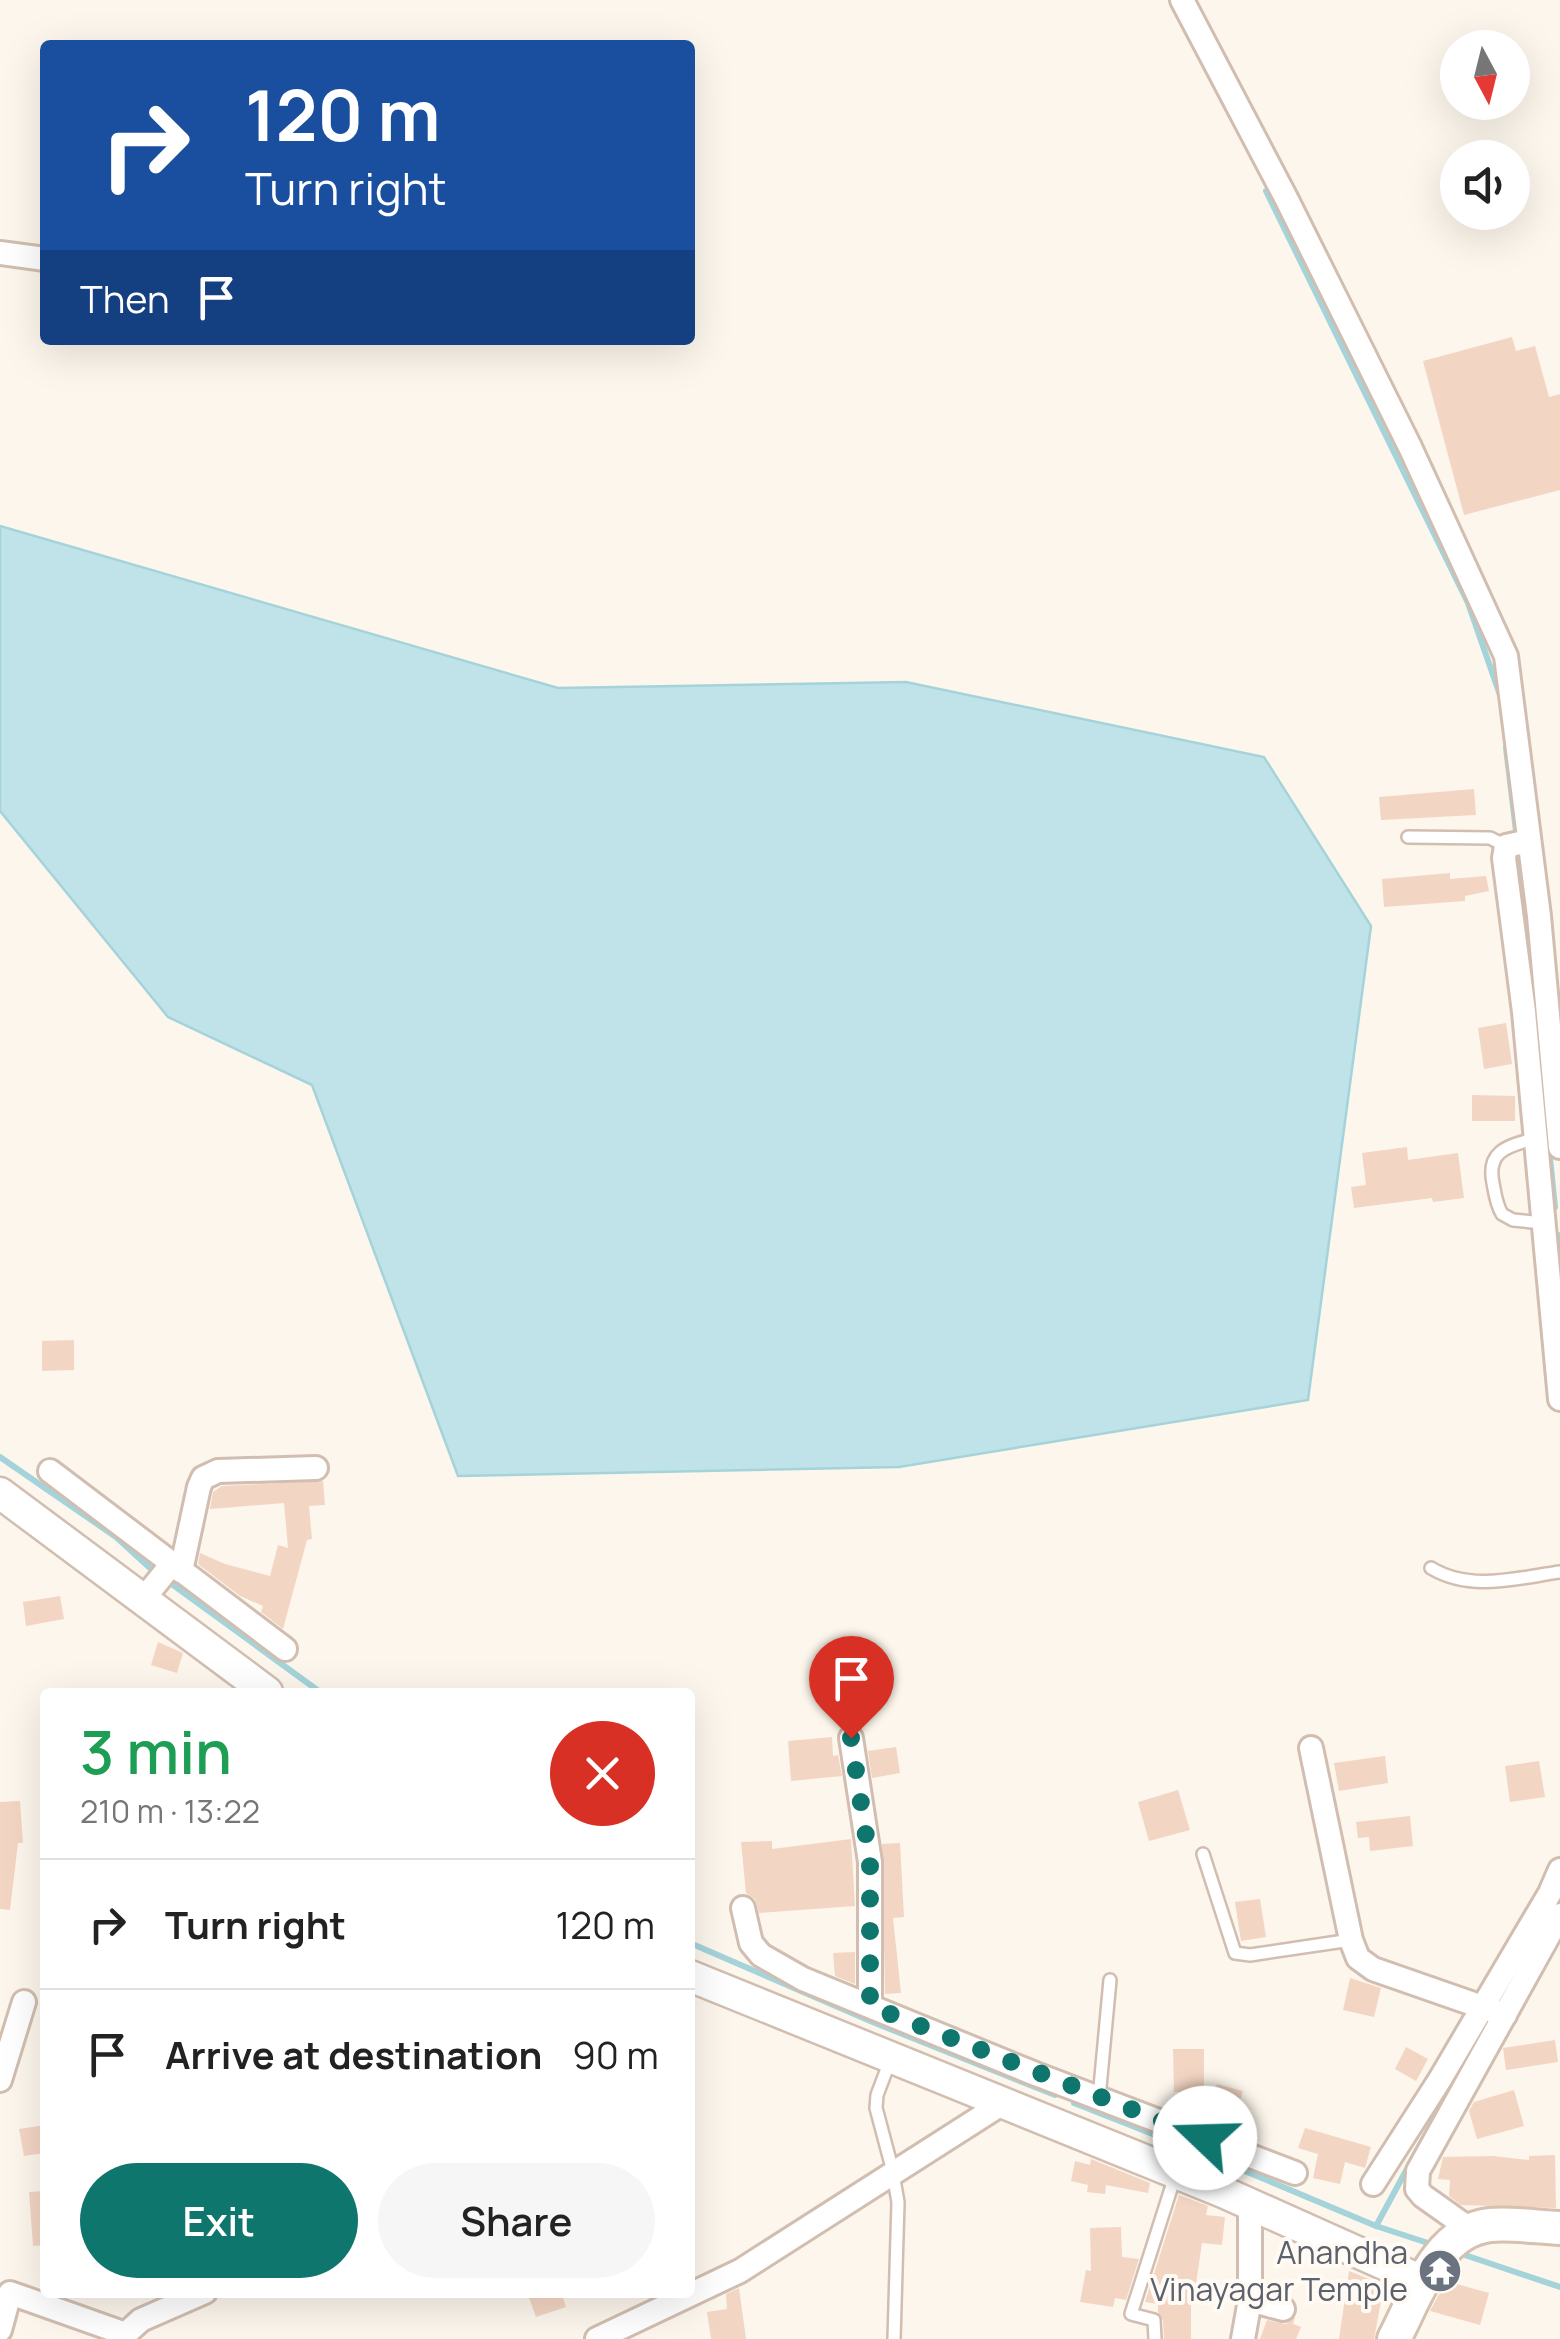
<!DOCTYPE html>
<html lang="en">
<head>
<meta charset="utf-8">
<style>
  :root { --surface:#fff; --page:#f6f6f6; --text:#222; --muted:#767676; --line:#e0e0e0; --accent:#0f766e }
  body { margin:0; font-family:Manrope,sans-serif; background:var(--page); color:var(--text); height:100vh; display:flex; flex-direction:column; font-size:38px; white-space:nowrap }
  * { box-sizing:border-box; margin:0 }
  p { font-size:32px; color:var(--muted) }
  .icon { flex:none; width:55px; height:55px; fill:none; stroke:currentColor; stroke-width:2; stroke-linecap:round; stroke-linejoin:round }
  .map { position:relative; flex:1; overflow:hidden }
  .drawer { position:absolute; left:40px; top:1688px; width:655px; height:610px; display:flex; flex-direction:column; background:var(--surface); border-radius:10px; box-shadow:0 10px 40px #0002 }
  .drawer>* { flex:none }
  .hud { position:absolute; left:40px; top:40px; width:655px; height:305px; border-radius:10px; box-shadow:0 10px 40px #0002; background:#1a4fa0; color:#fff; overflow:hidden }
  .needle { width:65px; rotate:173deg }
  .fabs { position:absolute; left:1440px; top:30px; display:grid; gap:20px }
  .fabs a { display:grid; place-items:center; width:90px; height:90px; border-radius:50%; background:var(--surface); box-shadow:0 10px 40px #0002; font-size:50px }
  .pin { position:absolute; display:grid; place-items:center; width:85px; height:85px; color:#fff; margin:-102px -42px; border-radius:50% 50% 50% 0; rotate:-45deg; box-shadow:0 0 10px #0007 }
  .pin .icon { rotate:45deg }
  .me { position:absolute; width:110px; margin:-55px; rotate:291deg; stroke-linejoin:round; filter:drop-shadow(0 0 8px #0008) }
  .turn { display:flex; align-items:center; gap:35px; height:210px; padding:0 40px; font-size:45px }
  .turn .icon { width:130px; height:130px; stroke-width:2.5 }
  .turn b { display:block; font-size:70px; line-height:85px }
  .then { display:flex; align-items:center; height:95px; padding:0 40px; background:#0003; gap:20px; font-size:38px }
  .round { display:grid; place-items:center; flex:none; width:105px; height:105px; border-radius:52px; background:var(--page) }
  .overview { display:flex; align-items:center; justify-content:space-between; height:170px; padding:0 40px }
  h1 { font-size:60px; font-weight:600; line-height:75px; color:#1e9e55 }
  .button { display:flex; gap:20px; margin-top:auto; padding:20px 40px }
  .button a { flex:1; height:115px; border-radius:60px; background:var(--accent); color:#fff; font-size:40px; font-weight:600; line-height:115px; text-align:center }
  .button a+a { background:var(--page); color:var(--text) }
  ul { padding:0; list-style:none }
  li { display:flex; align-items:center; gap:30px; height:130px; padding:0 40px; border-top:2px solid var(--line) }
  li div { flex:1 }
  li b { display:block; font-size:38px }
  li em { font-style:normal }
  .map>svg:first-child { display:block }
  .water { fill:#bfe3e8; stroke:#a5d3da; stroke-width:2.5 }
  .lines { fill:none; stroke-linecap:round; stroke-linejoin:round }
  .stream { stroke:#a5d3da; stroke-width:6 }
  .building { fill:#f3d5c3 }
  .service-casing { stroke:#d1beb0; stroke-width:16 }
  .minor-casing { stroke:#d1beb0; stroke-width:28 }
  .tertiary-casing { stroke:#d1beb0; stroke-width:35 }
  .secondary-casing { stroke:#d6c0b0; stroke-width:38 }
  .service { stroke:#fff; stroke-width:11 }
  .minor { stroke:#fff; stroke-width:22 }
  .tertiary { stroke:#fff; stroke-width:30 }
  .secondary { stroke:#fff; stroke-width:32 }
  .route { stroke:#0f766e; stroke-width:18; stroke-dasharray:0 32.4 }
  .labels { text-anchor:middle; stroke-width:8; stroke-linejoin:round; paint-order:stroke }
  .worship-label { font-size:32px; fill:#5b616d; stroke:#fffaf3; text-anchor:end }
</style>
</head>
<body>
<div class="map">
<svg width="1560" height="2339" viewBox="0 0 1560 2339">
  <rect width="100%" height="100%" fill="#fdf6ec"/>
  <polygon class="water" points="0,526 558,688 906,682 1264,757 1371,926 1308,1400 899,1467 458,1476 312,1085 168,1017 0,811"/>
  <g class="lines">
    <g class="stream">
      <polyline points="1266,191 1468,603 1500,695"/>
      <polyline points="1506,748 1516,831"/>
      <polyline points="1519,853 1535,1007"/>
      <polyline points="1537,1030 1555,1207"/>
      <polyline points="1558,1235 1560,1251"/>
      <polyline points="0,1457 116,1537 151,1569"/>
      <polyline points="169,1582 320,1692"/>
      <polyline points="690,1943 875,2023 1055,2095"/>
      <polyline points="1074,2103 1226,2163"/>
      <polyline points="1245,2171 1376,2226 1434,2245"/>
      <polyline points="1376,2226 1452,2086"/>
      <polyline points="1456,2252 1560,2287"/>
    </g>
  </g>
  <g class="building">
    <polygon points="1512,337 1516,351 1535,346 1549,397 1560,394 1560,490 1464,515 1423,361"/>
    <polygon points="1474,789 1476,815 1381,820 1379,797"/>
    <polygon points="1450,873 1450,879 1486,876 1489,891 1465,896 1465,901 1384,907 1382,879"/>
    <polygon points="1506,1023 1512,1064 1484,1069 1478,1028"/>
    <polygon points="1472,1095 1515,1096 1515,1121 1472,1121"/>
    <polygon points="1407,1147 1408,1160 1458,1153 1464,1198 1433,1202 1432,1198 1354,1208 1351,1187 1366,1185 1362,1153"/>
    <polygon points="74,1340 74,1370 42,1371 42,1341"/>
    <polygon points="323,1481 325,1505 309,1506 312,1539 307,1540 283,1629 261,1612 263,1606 240,1596 198,1564 200,1553 225,1564 270,1576 278,1545 288,1548 284,1503 210,1509 213,1492 222,1486"/>
    <polygon points="60,1596 64,1619 26,1626 23,1602"/>
    <polygon points="158,1642 183,1653 177,1673 151,1665"/>
    <polygon points="832,1737 833,1756 838,1755 842,1776 791,1781 788,1741"/>
    <polygon points="896,1747 900,1773 872,1778 868,1751"/>
    <polygon points="1385,1756 1388,1783 1339,1791 1334,1763"/>
    <polygon points="1539,1761 1545,1797 1510,1802 1505,1766"/>
    <polygon points="1178,1790 1190,1830 1149,1841 1138,1802"/>
    <polygon points="20,1801 23,1843 18,1843 10,1910 0,1909 0,1802"/>
    <polygon points="1410,1816 1413,1846 1370,1851 1369,1837 1358,1838 1356,1822"/>
    <polygon points="851,1839 855,1906 759,1913 755,1899 746,1893 741,1842 772,1841 772,1849"/>
    <polygon points="900,1843 904,1917 893,1918 901,1993 885,1994 882,1844"/>
    <polygon points="1260,1899 1266,1937 1241,1941 1235,1902"/>
    <polygon points="855,1952 855,1984 835,1976 833,1953"/>
    <polygon points="1350,1978 1381,1988 1374,2017 1343,2010"/>
    <polygon points="1555,2040 1558,2062 1506,2070 1503,2048"/>
    <polygon points="1406,2047 1428,2059 1416,2081 1395,2069"/>
    <polygon points="1173,2049 1204,2049 1204,2091 1174,2092"/>
    <polygon points="1217,2084 1243,2091 1232,2126 1206,2119"/>
    <polygon points="1514,2090 1524,2126 1477,2139 1469,2111 1474,2102"/>
    <polygon points="45,2125 45,2153 24,2156 19,2129"/>
    <polygon points="1305,2128 1371,2147 1365,2168 1345,2162 1340,2184 1313,2178 1318,2154 1298,2148"/>
    <polygon points="1555,2155 1556,2208 1461,2205 1449,2196 1450,2180 1438,2179 1443,2157 1493,2156 1529,2160 1529,2156"/>
    <polygon points="1091,2159 1150,2183 1148,2193 1106,2185 1105,2194 1087,2192 1088,2185 1071,2181 1075,2161 1090,2165"/>
    <polygon points="45,2191 45,2245 33,2246 29,2192"/>
    <polygon points="1179,2195 1208,2206 1206,2215 1225,2217 1222,2245 1202,2243 1195,2291 1191,2290 1191,2339 1164,2339 1163,2320 1158,2312 1158,2304 1145,2302"/>
    <polygon points="1121,2227 1122,2257 1139,2259 1126,2300 1115,2298 1113,2307 1080,2302 1086,2270 1091,2271 1090,2228"/>
    <polygon points="1349,2271 1384,2285 1374,2339 1339,2339"/>
    <polygon points="1446,2281 1489,2293 1480,2325 1430,2311"/>
    <polygon points="739,2288 746,2339 711,2339 707,2312 727,2309 726,2294"/>
    <polygon points="527,2292 561,2292 566,2307 536,2317"/>
    <polygon points="1295,2317 1293,2324 1301,2327 1296,2339 1260,2339 1267,2320 1286,2324"/>
  </g>
  <g class="lines">
    <g class="service-casing">
      <g id="service">
        <polyline points="1408,837 1490,838 1506,846"/>
        <path d="M 1536,1138 C 1509,1146 1486,1150 1493,1183 C 1495,1194 1496,1204 1502,1214 L 1513,1220 L 1543,1223"/>
        <path d="M 1431,1568 C 1471,1592 1517,1578 1560,1572"/>
        <polyline points="1203,1854 1235,1953 1250,1955 1351,1940"/>
        <polyline points="891,2058 877,2095 876,2108 892,2168 898,2202 894,2339"/>
        <polyline points="1099,2098 1110,1980"/>
        <polyline points="1155,2339 1154,2320 1131,2314 1176,2173"/>
      </g>
    </g>
    <g class="minor-casing">
      <g id="minor">
        <polyline points="1182,0 1286,198 1410,447 1506,656 1539,916 1560,1147"/>
        <polyline points="0,253 45,259"/>
        <polyline points="1529,841 1506,846 1504,858 1524,1012 1560,1399"/>
        <polyline points="50,1471 285,1649"/>
        <polyline points="181,1571 199,1487 203,1478 218,1471 316,1468"/>
        <polyline points="141,1602 171,1565"/>
        <polyline points="851,1738 870,1862 870,2006"/>
        <polyline points="1311,1748 1351,1940 1358,1958 1373,1969 1505,2015"/>
        <polyline points="743,1908 751,1943 761,1955 803,1979 1033,2073 1295,2173"/>
        <polyline points="0,2080 24,2002"/>
        <polyline points="1373,2184 1439,2081 1550,1893 1560,1870"/>
        <polyline points="1471,2230 1423,2196 1417,2189 1418,2171 1560,1915"/>
        <polyline points="1250,2300 1250,2205"/>
        <polyline points="0,2330 10,2293 123,2333"/>
        <polyline points="120,2339 141,2320 205,2292"/>
        <polyline points="597,2339 740,2271 1003,2103"/>
        <polyline points="1243,2339 1250,2300 1283,2309"/>
      </g>
    </g>
    <g class="tertiary-casing">
      <g id="tertiary">
        <polyline points="0,1493 267,1692"/>
        <polyline points="690,1976 1223,2192 1424,2282"/>
      </g>
    </g>
    <g class="secondary-casing">
      <path id="secondary" d="M 1394,2339 C 1416,2298 1436,2231 1490,2225 C 1512,2223 1537,2227 1560,2228"/>
    </g>
    <use href="#service" class="service"/>
    <use href="#minor" class="minor"/>
    <use href="#tertiary" class="tertiary"/>
    <use href="#secondary" class="secondary"/>
  </g>
  <g class="lines">
    <polyline class="route" points="851,1738 870,1862 870,2006 1205,2138"/>
  </g>
  <defs>
    <g id="temple-disc" transform="scale(2.25)"><circle r="9.5" fill="#6b7280" stroke="#fffaf3"/><path d="M0-6L5-2H3V0L6.5 2.5H4V6H1.5V3h-3V6H-4V2.5H-6.5L-3 0V-2H-5Z" fill="#fff"/></g>
  </defs>
  <g fill-rule="evenodd">
    <use href="#temple-disc" x="1440" y="2271"/>
  </g>
  <g class="labels">
    <g class="worship-label">
      <text x="1408" y="2264">Anandha<tspan x="1408" dy="37">Vinayagar Temple</tspan></text>
    </g>
  </g>
</svg>
<div class="fabs">
<a><svg class="needle" viewBox="-14 -14 28 28"><path d="M0-13l5 13h-10z" fill="#e53935"/><path d="M0 13l5-13h-10z" fill="#767676"/></svg></a>
<a><svg class="icon" aria-label="sound" viewBox="0 0 24 24"><path d="M4 9h4l5-4v14l-5-4H4zM17 9q2 3 0 6"/></svg></a>
</div>
<div class="pin" style="left:851px;top:1738px;background:#d93025"><svg class="icon" aria-label="arrive" viewBox="0 0 24 24"><path d="M6 21V4h12l-3 4 3 4H6"/></svg></div>
<svg class="me" style="left:1205px;top:2138px" viewBox="-20 -20 40 40"><circle r="19" fill="#fff"/><path d="M0-13L10 11 0 6-10 11z" fill="#0f766e"/></svg>
<div class="hud">
<div class="turn"><svg class="icon" aria-label="right" viewBox="0 0 24 24"><path d="M7 20v-9h11M14 6l5 5-5 5"/></svg><div><b>120 m</b>Turn right</div></div>
<div class="then">Then<svg class="icon" aria-label="arrive" viewBox="0 0 24 24"><path d="M6 21V4h12l-3 4 3 4H6"/></svg></div>
</div>
<section class="drawer">
<div class="overview"><div><h1>3 min</h1><p>210 m · 13:22</p></div><a class="round" style="background:#d93025;color:#fff"><svg class="icon" aria-label="close" viewBox="0 0 24 24"><path d="M6 6l12 12M18 6L6 18"/></svg></a></div>
<ul>
<li><svg class="icon" aria-label="right" viewBox="0 0 24 24"><path d="M7 20v-9h11M14 6l5 5-5 5"/></svg><div><b>Turn right</b></div><em>120 m</em></li>
<li><svg class="icon" aria-label="arrive" viewBox="0 0 24 24"><path d="M6 21V4h12l-3 4 3 4H6"/></svg><div><b>Arrive at destination</b></div><em>90 m</em></li>
</ul>
<div class="button"><a>Exit</a><a>Share</a></div>
</section>
</div>
</body>
</html>
